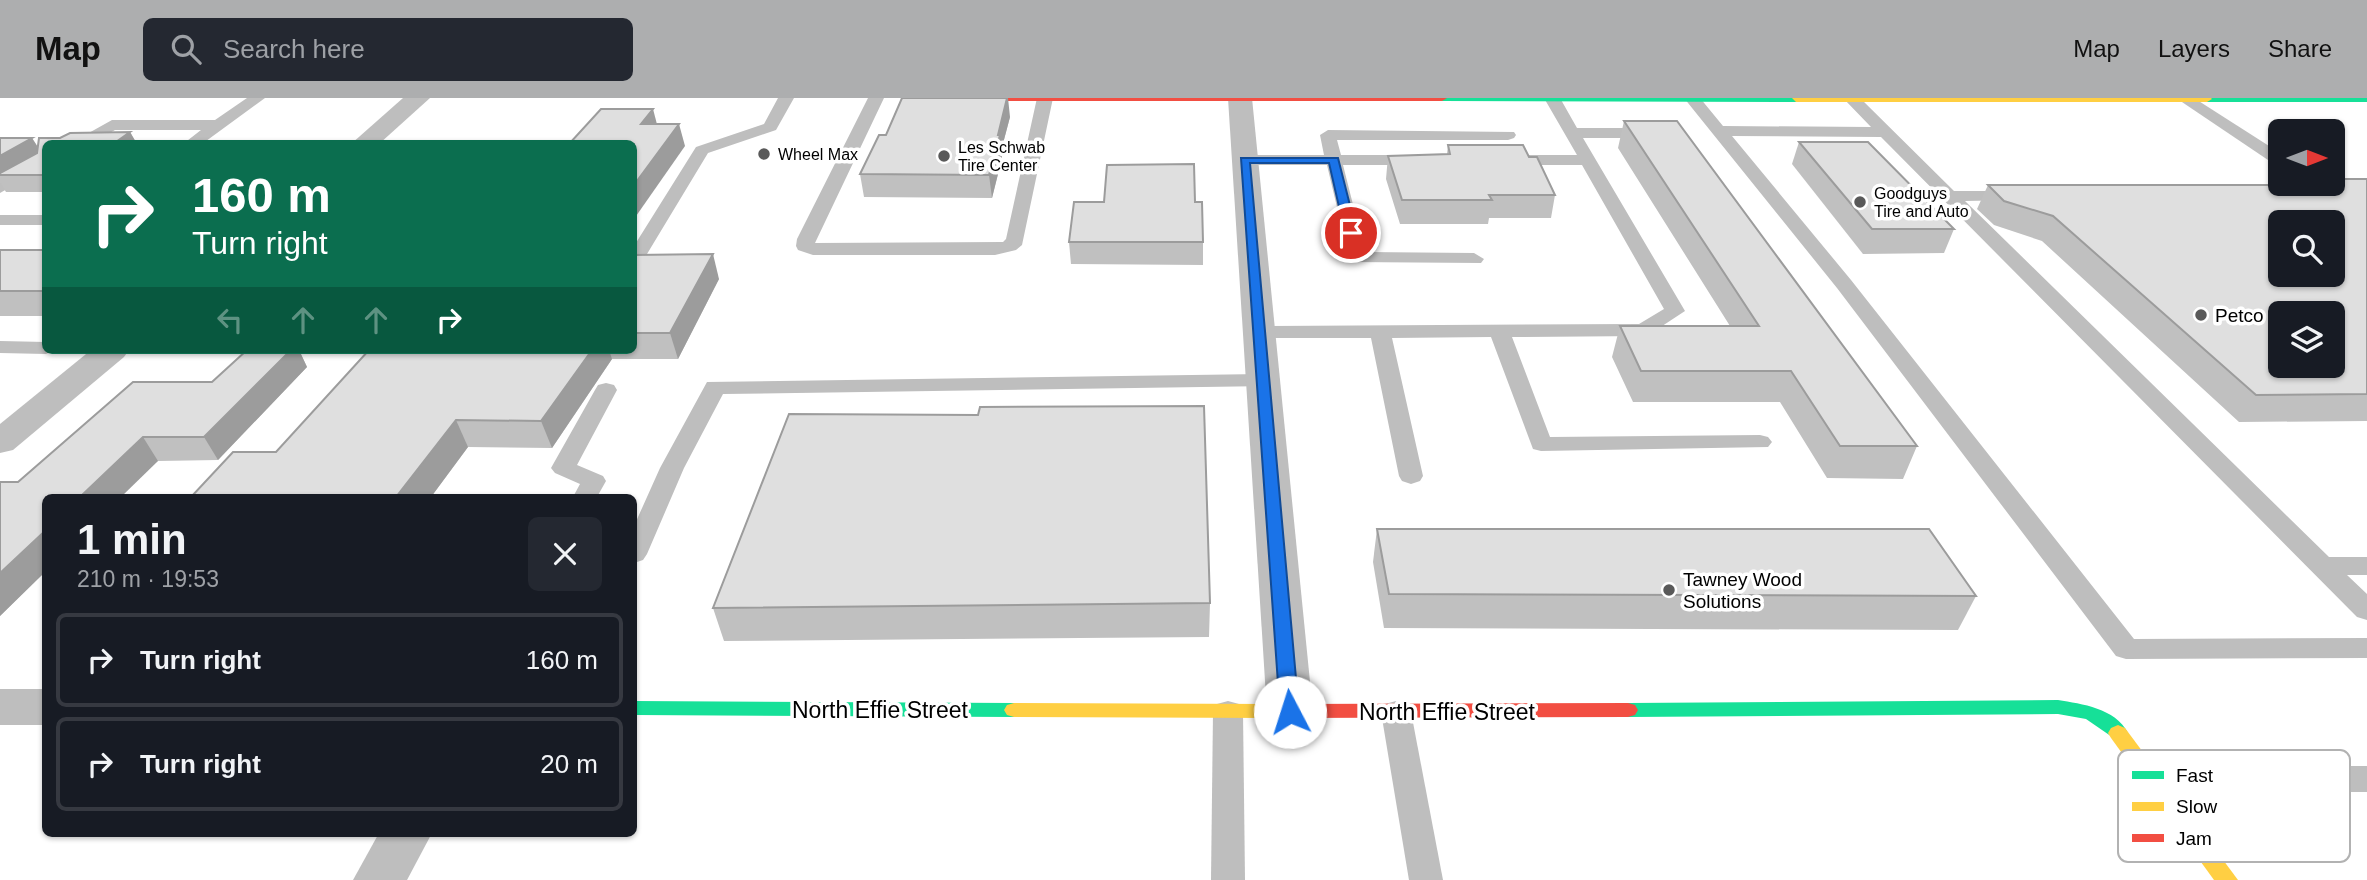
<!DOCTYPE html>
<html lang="en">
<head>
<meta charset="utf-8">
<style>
  :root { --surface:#171b24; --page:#242831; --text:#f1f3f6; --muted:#9ea1a6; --line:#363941; --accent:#adaeaf }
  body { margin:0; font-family:Helvetica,sans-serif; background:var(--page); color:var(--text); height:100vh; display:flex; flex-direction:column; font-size:26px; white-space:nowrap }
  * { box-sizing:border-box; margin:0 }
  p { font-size:23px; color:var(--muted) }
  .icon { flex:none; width:38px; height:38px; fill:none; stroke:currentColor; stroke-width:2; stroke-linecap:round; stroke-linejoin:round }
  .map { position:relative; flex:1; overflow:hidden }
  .panel { position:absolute; left:42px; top:396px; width:595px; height:343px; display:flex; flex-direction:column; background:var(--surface); border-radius:10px; box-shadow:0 2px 5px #0004 }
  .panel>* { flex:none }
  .top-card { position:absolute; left:42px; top:42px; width:595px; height:214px; border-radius:10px; box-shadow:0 2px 5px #0004; background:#0b6e4f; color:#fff; overflow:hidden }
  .needle { width:46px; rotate:90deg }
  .controls { position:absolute; left:2268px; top:21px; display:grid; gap:14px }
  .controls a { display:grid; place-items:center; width:77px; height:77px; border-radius:10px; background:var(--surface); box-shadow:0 2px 5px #0004; font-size:35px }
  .pin { position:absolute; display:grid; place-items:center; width:60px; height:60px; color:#fff; margin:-30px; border:4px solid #fff; border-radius:50%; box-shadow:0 2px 7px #0007 }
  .me { position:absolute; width:77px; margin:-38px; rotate:355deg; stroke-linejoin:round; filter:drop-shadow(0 0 5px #0008) }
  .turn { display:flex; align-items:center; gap:24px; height:147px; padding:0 35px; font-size:32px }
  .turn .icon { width:91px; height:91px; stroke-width:2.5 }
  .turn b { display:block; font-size:49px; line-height:60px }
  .lanes { display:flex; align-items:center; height:66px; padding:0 35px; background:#0003; justify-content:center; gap:35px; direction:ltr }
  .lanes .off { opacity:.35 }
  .round { display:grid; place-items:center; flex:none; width:74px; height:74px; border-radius:10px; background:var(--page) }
  .head { display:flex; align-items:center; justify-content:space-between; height:119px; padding:0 35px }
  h1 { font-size:42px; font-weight:600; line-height:52px }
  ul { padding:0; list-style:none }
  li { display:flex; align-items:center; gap:21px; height:94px; margin:0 14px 10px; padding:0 21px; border:4px solid var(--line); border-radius:10px }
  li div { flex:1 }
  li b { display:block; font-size:26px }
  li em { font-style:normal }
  header { display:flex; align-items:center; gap:42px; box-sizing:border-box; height:98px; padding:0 35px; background:var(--accent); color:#111 }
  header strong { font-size:33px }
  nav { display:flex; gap:38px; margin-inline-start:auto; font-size:24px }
  .search { width:490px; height:63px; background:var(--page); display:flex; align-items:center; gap:18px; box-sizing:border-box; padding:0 24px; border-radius:10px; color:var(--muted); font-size:26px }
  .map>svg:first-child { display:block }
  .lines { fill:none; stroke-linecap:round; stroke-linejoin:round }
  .lane { fill:#bebebe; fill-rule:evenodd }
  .street { fill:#bebebe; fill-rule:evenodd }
  .fast { fill:#16e098; fill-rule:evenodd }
  .slow { fill:#ffcf43; fill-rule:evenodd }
  .jam { fill:#f24e42; fill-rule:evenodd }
  .wall { fill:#c0c0c0 }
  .shaded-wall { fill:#9c9c9c }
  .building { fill:#dfdfdf; stroke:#9c9c9c; stroke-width:2; fill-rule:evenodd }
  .route { fill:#1a73e8; stroke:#114b97; stroke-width:2 }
  .poi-dot { fill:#595959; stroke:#fff; stroke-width:2.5 }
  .labels { text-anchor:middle; stroke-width:7; stroke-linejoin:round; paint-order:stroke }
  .far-poi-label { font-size:16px; fill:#000; stroke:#fff; text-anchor:start }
  .poi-label { font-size:19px; fill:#000; stroke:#fff; text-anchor:start }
  .near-street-label { font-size:23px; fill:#000; stroke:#fff }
  .key { fill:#fff; stroke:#b2b2b2; stroke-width:2 }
  .key-label { font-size:19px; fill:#000 }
</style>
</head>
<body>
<header>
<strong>Map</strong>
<div class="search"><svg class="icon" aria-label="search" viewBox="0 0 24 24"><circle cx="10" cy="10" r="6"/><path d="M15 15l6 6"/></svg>Search here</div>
<nav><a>Map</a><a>Layers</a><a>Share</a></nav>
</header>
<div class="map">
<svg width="2367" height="782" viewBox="0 0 2367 782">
  <rect width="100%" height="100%" fill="#fff"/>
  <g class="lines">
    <g class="lane">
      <polygon points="247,0 265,0 202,46 183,46 201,32 115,32 90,46 69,46 112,22 215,22"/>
      <polygon points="778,0 794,0 776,32 708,55 644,161 641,165 634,167 634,148 696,49 764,26"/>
      <polygon points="868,0 884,0 815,145 1003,144 1006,141 1037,0 1053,0 1022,147 1016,152 995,157 813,157 798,152 796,148 797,141"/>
      <polygon points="1544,0 1560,0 1577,30 1649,30 1657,35 1649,40 1583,40 1685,213 1650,236 1643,238 1512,239 1550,339 1760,337 1768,339 1772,344 1768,349 1541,353 1533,351 1491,239 1392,240 1423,378 1420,383 1411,386 1402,383 1399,378 1371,240 1259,240 1252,238 1249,234 1252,230 1259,228 1639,226 1664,211 1582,67 1505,67 1497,62 1505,57 1577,57"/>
      <polygon points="1684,0 1700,0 1723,28 1871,29 1843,0 1860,0 1954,93 2022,93 2025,97 2016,102 1965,103 2329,459 2367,459 2367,477 2347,477 2367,496 2367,522 2357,519 1881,39 1732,38 1851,182 2134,541 2367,540 2367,560 2126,561 2116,558 1837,190"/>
      <polygon points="2176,0 2194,0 2280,55 2280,67 2274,66"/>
      <polygon points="1328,32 1514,34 1516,37 1514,40 1508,42 1337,42 1341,57 1419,57 1427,62 1419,67 1343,67 1365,154 1474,155 1484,161 1481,165 1350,164 1327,67 1245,67 1237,62 1245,57 1324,57 1320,37"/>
      <polygon points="46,57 46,69 0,95 0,83"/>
      <rect x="0" y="117" width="46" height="10"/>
      <polygon points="0,243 46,244 46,252 55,252 46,256 0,255"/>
      <polygon points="1262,276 1270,278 1273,283 1270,288 723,296 684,370 647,456 643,462 634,465 634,428 660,370 707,284"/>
      <polygon points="606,285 614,287 617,292 577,367 603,378 606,383 597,399 573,399 580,386 555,375 551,370 595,292 598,287"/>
      <polygon points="1228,603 1239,606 1243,614 1245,782 1211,782 1213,614 1217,606"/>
      <polygon points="1396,603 1407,606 1411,614 1443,782 1409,782 1381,614 1385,606"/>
      <polygon points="2152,668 2367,668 2367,694 2152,694 2141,690 2136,681 2141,672"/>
    </g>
    <g class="street">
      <polygon points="403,0 430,0 379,46 351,46"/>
      <polygon points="1228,0 1252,0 1313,614 1307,627 1290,632 1273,627 1267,614"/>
      <polygon points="91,252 129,252 124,259 13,352 0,355 0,326"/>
      <rect x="0" y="591" width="46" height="36"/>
      <polygon points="379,735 432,735 407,782 353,782"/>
    </g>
    <g class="fast">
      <polygon points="1437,0 1800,0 1801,1 1796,4 1442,3"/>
      <polygon points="2203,0 2367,0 2367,4 2207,4"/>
      <path d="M 2058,602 C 2082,606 2115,610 2128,635 L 2125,640 L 2118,643 L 2086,621 L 2058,616 L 1628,619 L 1621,617 L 1618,612 L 1621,607 L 1628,605 Z"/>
      <polygon points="634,603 1014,605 1021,607 1024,612 1021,617 1014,619 634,617"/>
    </g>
    <g class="slow">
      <polygon points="1792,0 2211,0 2212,1 2207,4 1796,4"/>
      <polygon points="1014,605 1290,606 1297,608 1300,613 1297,618 1290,620 1014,619 1007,617 1004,612 1007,607"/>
      <polygon points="2118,627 2125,630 2238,782 2214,782 2111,640 2108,635 2111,630"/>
    </g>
    <g class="jam">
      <polygon points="994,0 1447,0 1442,3 999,3"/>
      <polygon points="1628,605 1635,607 1638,612 1635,617 1628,619 1290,620 1283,618 1280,613 1283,608 1290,606"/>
    </g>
  </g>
  <g class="wall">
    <polygon points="1010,19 1001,53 1002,60 992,100 864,99 860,76"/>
    <polygon points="1624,23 1917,348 1903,381 1827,380 1780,304 1633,304 1612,259 1620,228 1730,228 1618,50"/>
    <polygon points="130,34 137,46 46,46 46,94 6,94 0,84 0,40 32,40 38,49 39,40 60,40 70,35"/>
    <polygon points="1799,44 1954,131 1944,155 1863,156 1792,66"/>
    <polygon points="1448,47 1529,59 1555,97 1551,120 1489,120 1488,126 1400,126 1386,81 1388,58 1447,56"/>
    <polygon points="2367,81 2367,323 2239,324 2042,143 1994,127 1977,111 1988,87 2276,87"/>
    <polygon points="1195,104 1203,144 1203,167 1071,166 1069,144"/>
    <rect x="0" y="152" width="46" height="66"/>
    <polygon points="634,157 719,181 678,261 612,261 552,350 468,349 431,399 191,399 276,354 369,252 634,252"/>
    <polygon points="247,252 299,252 307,269 218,362 158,363 46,399 46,473 0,518 0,384 18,384 212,284"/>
    <polygon points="1377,431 1976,498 1958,532 1384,530 1373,464"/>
    <polygon points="1210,505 1209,539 724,543 713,510"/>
  </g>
  <g class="shaded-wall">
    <polygon points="1007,0 1008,0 1010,19 1001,53 1002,60 992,100 989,77 998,37"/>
    <polygon points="653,11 659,34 641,26"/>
    <polygon points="679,26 685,48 634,121 634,87"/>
    <polygon points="130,34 137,46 113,46"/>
    <polygon points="32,40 42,56 0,77 0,58"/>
    <polygon points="713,156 719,181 678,261 670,235"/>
    <polygon points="291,252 299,252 307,269 218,362 204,339"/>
    <polygon points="592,252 609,252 612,261 552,350 541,323"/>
    <polygon points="456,322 468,349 431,399 396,399"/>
    <polygon points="143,339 158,363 121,399 80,399"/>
    <polygon points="46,432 46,473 0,518 0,475"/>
  </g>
  <g class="building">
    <polygon points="902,0 1007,0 998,37 1000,37 989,77 860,76 879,37 886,37"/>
    <polygon points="601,11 653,11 641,26 679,26 634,87 634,46 569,46"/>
    <polygon points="1624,23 1677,23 1917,348 1840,348 1791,273 1641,273 1620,228 1759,228"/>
    <polygon points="130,34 113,46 46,46 46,77 0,77 0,75 37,55 39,40 60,40 70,35"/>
    <polygon points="0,40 32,40 0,58"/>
    <polygon points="1799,44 1868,44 1954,131 1872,131"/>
    <polygon points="1448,47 1523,47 1529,59 1537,59 1555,97 1489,97 1492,102 1402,102 1388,58 1450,56"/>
    <polygon points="1194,66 1195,104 1202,104 1203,144 1069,144 1074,104 1104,104 1107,67"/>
    <path d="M 2280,81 L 2280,86 L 2333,86 L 2333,81 L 2367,81 L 2367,296 L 2256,297 L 2053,118 L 2004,103 L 1988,87 L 2276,87 ZM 2280,124 L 2333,124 L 2333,177 L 2280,177 ZM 2280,215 L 2333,215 L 2333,268 L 2280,268 Z"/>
    <rect x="0" y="152" width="46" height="41"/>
    <polygon points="713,156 670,235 634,235 634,157"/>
    <polygon points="247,252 291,252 204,339 143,339 80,399 46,399 46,432 0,475 0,384 18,384 133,284 212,284"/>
    <polygon points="369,252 592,252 541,323 456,322 396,399 191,399 233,354 276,354"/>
    <polygon points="1204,308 1210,505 713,510 789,316 978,317 980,309"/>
    <polygon points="1377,431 1929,431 1976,498 1389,496"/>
  </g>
  <polygon class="route" points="1241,60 1338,60 1357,135 1351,139 1345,135 1329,65 1250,65 1299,614 1296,619 1290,621 1283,619 1280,614"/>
  <g class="poi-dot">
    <circle cx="764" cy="56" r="7"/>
    <circle cx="944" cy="58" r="7"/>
    <circle cx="1860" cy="104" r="7"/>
    <circle cx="2201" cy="217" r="7"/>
    <circle cx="1669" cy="492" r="7"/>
  </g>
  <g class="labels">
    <g class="far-poi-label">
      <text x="958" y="55">Les Schwab<tspan x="958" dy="18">Tire Center</tspan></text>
      <text x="778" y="62">Wheel Max</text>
      <text x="1874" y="101">Goodguys<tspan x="1874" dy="18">Tire and Auto</tspan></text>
    </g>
    <g class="poi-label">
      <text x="2215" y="224">Petco</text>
      <text x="1683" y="488">Tawney Wood<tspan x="1683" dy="22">Solutions</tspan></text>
    </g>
    <g class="near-street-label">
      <text x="880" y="620">North Effie Street</text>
      <text x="1447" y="622">North Effie Street</text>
    </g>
  </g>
  <rect x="2118" y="652" width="232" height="112" rx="10" class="key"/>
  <rect x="2132" y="673" width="32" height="8" fill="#16e098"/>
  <rect x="2132" y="704" width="32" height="9" fill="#ffcf43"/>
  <rect x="2132" y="736" width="32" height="8" fill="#f24e42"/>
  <g class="key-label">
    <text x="2176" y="684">Fast</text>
    <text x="2176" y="715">Slow</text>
    <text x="2176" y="747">Jam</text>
  </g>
</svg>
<div class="controls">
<a><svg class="needle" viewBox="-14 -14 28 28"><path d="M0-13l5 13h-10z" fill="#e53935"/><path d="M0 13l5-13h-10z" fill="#9ea1a6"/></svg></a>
<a><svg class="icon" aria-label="search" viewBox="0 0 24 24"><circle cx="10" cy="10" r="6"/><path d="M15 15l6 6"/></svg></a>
<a><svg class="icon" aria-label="layers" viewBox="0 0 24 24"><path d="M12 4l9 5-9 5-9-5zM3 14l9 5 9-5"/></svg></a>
</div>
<div class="pin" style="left:1351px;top:135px;background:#d93025"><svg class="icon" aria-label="arrive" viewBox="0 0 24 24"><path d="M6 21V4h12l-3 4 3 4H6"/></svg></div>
<svg class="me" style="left:1290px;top:614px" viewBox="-20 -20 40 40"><circle r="19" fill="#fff"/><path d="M0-13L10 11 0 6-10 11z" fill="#1a73e8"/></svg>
<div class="top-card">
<div class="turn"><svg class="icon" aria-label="right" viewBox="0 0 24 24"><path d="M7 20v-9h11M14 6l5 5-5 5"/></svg><div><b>160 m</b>Turn right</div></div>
<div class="lanes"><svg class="icon off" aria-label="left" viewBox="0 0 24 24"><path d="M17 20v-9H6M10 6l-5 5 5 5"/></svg><svg class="icon off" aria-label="ahead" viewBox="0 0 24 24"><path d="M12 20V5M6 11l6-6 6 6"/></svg><svg class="icon off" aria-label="ahead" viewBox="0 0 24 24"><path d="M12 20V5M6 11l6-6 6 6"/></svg><svg class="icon" aria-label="right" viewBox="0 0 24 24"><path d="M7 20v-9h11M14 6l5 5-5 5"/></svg></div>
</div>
<section class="panel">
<div class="head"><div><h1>1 min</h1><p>210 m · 19:53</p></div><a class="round"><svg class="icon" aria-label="close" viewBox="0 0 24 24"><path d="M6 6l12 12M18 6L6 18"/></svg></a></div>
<ul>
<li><svg class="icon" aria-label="right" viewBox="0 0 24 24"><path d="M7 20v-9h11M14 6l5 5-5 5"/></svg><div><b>Turn right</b></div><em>160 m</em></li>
<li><svg class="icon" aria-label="right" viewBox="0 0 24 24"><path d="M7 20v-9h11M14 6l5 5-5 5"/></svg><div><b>Turn right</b></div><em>20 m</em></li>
</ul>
</section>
</div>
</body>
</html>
